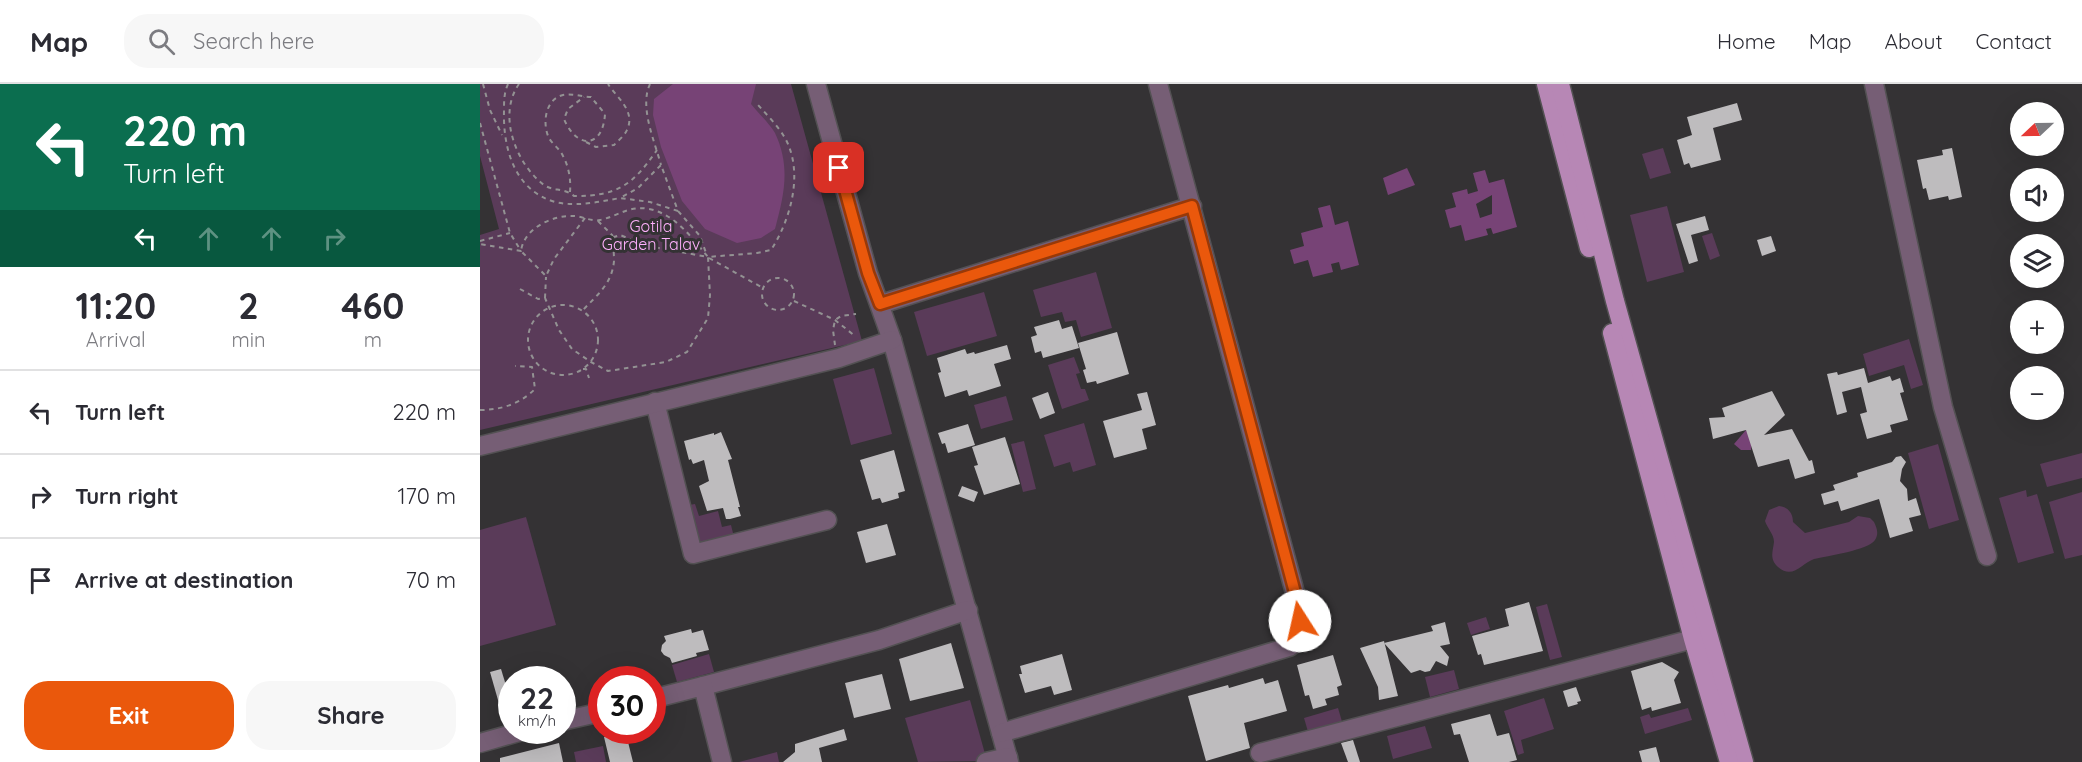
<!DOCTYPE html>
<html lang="en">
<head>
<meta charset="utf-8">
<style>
  :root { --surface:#fff; --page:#f7f7f7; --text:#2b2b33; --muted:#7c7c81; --line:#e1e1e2; --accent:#ea580c }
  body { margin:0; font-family:Quicksand,sans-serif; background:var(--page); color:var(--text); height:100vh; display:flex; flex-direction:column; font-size:22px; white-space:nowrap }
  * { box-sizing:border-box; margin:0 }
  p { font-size:20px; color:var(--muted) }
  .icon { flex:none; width:33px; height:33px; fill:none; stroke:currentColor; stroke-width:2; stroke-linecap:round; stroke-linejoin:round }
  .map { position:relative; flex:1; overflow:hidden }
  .details { display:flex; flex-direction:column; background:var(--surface); width:480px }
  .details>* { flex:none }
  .guide { background:#0b6e4f; color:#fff; overflow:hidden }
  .needle { width:39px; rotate:248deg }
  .buttons { position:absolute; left:1530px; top:18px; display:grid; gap:12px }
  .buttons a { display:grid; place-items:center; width:54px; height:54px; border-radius:50%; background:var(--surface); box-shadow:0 6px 24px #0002; font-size:30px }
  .speed { position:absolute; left:18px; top:582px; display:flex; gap:12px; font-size:30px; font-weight:700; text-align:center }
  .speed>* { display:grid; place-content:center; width:78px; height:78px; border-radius:50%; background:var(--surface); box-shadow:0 6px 24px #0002; line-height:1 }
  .speed small { font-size:15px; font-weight:400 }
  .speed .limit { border:9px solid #d22; background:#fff; color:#111 }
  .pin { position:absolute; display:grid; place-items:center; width:51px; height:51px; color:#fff; margin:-26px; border-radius:12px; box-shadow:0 3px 9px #0006 }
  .me { position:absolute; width:66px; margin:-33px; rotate:350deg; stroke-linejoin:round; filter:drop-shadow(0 0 4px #0008) }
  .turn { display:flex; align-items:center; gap:21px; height:126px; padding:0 24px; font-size:27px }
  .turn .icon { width:78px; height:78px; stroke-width:2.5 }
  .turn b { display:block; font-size:42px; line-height:51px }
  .lanes { display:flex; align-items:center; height:57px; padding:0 24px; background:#0003; justify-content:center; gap:30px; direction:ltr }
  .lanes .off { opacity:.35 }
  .eta { display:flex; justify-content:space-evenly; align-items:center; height:102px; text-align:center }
  .eta b { font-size:36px; font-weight:800; line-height:42px }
  .action { display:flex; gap:12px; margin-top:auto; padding:12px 24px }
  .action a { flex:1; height:69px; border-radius:24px; background:var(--accent); color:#fff; font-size:24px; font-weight:800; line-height:69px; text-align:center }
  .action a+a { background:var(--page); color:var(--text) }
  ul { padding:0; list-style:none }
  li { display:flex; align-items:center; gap:18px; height:84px; padding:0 24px; border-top:2px solid var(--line) }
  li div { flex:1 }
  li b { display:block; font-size:22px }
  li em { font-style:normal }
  header { display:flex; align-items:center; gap:36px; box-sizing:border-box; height:84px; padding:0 30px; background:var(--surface); border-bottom:2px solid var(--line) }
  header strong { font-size:28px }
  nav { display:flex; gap:33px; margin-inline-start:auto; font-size:21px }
  .search { width:420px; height:54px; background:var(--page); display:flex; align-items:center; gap:15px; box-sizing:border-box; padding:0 21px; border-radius:24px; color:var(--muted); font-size:22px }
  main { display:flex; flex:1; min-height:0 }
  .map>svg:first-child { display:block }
  .green { fill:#5a3b59 }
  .water { fill:#774376; fill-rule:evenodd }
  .building { fill:#bebcbe }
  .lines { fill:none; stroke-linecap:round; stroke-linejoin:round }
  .minor-casing { stroke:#535153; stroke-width:21 }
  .major-casing { stroke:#535153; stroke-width:21 }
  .path { stroke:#939293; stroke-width:2; stroke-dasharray:4.5 4.5; stroke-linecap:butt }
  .minor { stroke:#765e75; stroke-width:18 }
  .major { stroke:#b787b5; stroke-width:18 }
  .route-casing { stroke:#983908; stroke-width:15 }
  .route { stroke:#ea580c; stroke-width:10 }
  .labels { text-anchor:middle; stroke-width:6; stroke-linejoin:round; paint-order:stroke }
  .park-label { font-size:16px; fill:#feb0fc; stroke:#343234 }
</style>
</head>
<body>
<header>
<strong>Map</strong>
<div class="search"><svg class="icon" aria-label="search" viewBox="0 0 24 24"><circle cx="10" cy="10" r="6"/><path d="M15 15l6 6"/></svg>Search here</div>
<nav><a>Home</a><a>Map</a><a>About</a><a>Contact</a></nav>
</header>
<main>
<section class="details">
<div class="guide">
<div class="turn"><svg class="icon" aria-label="left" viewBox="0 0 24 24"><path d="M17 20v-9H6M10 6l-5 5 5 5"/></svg><div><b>220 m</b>Turn left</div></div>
<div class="lanes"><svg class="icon" aria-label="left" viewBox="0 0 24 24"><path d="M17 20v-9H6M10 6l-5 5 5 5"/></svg><svg class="icon off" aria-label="ahead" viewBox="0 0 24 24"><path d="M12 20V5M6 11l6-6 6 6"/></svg><svg class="icon off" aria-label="ahead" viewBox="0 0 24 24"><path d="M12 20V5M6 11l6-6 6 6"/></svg><svg class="icon off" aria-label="right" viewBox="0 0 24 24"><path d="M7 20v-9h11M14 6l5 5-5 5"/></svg></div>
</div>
<div class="eta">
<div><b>11:20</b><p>Arrival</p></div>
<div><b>2</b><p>min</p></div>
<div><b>460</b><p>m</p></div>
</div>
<ul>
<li><svg class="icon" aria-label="left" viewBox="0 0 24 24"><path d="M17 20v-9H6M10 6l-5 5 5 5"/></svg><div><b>Turn left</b></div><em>220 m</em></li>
<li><svg class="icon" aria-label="right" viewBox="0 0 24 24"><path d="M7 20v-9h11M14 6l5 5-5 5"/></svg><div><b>Turn right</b></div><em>170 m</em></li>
<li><svg class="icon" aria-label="arrive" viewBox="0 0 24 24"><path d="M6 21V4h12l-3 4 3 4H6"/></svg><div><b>Arrive at destination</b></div><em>70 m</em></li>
</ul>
<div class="action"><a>Exit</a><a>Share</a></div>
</section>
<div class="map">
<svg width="1602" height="678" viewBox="0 0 1602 678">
  <rect width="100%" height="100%" fill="#343234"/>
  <g class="green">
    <polygon points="0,0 311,0 382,257 0,346 0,151 19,145 0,72"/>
    <polygon points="1183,64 1191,89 1170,95 1162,70"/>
    <polygon points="1187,122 1204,188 1167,198 1150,131"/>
    <polygon points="1232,149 1240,172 1230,176 1222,152"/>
    <polygon points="616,188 632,244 601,253 596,236 585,238 582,228 561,233 553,206"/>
    <polygon points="504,208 517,252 447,272 434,228"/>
    <polygon points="1429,255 1443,301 1431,305 1424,281 1389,292 1383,270"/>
    <polygon points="594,273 600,289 596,290 601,305 605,305 609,316 582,325 568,281"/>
    <polygon points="394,284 412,350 371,361 353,295"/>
    <polygon points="526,312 533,336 501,345 494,321"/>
    <polygon points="604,339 616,381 593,388 590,378 574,383 564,351"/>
    <polygon points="544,357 556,405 543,408 531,360"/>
    <polygon points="1458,360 1479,436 1449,445 1428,369"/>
    <polygon points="1602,369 1602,394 1567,403 1560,380"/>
    <polygon points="1546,406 1547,413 1557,410 1574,469 1538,479 1519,414"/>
    <polygon points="1602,408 1602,471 1585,475 1569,418"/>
    <polygon points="215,420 219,432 238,427 242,443 251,441 254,453 220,462 209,421"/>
    <path d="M 1299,422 C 1308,423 1313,429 1313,438 L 1325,449 L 1369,438 L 1378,432 L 1390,434 L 1394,438 C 1397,444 1399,450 1395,456 C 1389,466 1347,472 1334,475 C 1322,479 1313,496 1298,483 C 1289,475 1293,467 1294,458 C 1294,450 1287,444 1285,437 L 1289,426 Z"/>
    <polygon points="46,433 76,541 0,562 0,446"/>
    <polygon points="1067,520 1082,573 1070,576 1056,523"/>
    <polygon points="1006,533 1010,545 991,551 987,539"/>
    <polygon points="229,570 234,588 197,598 192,581"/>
    <polygon points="974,586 979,605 950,613 945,593"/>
    <polygon points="1064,614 1074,645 1041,656 1044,669 1038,671 1024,627"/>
    <polygon points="490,616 507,677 438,678 425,634"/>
    <polygon points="858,624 863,641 829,651 824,634"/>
    <polygon points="1208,624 1212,636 1165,650 1160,633 1169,630 1171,634"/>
    <polygon points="945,642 952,664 913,675 907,652"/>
    <polygon points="123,662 126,678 96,678 94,668"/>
    <polygon points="297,668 299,678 259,678"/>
  </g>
  <g class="water">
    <path d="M 193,0 L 276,0 L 271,20 C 278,29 289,39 295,49 C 311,83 304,111 295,145 L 281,154 L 257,159 L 225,145 L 202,117 L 181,63 L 173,31 L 174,15 Z"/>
    <polygon points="927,84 935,101 908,111 903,94"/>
    <path d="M 1005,86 L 1009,99 L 1024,95 L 1037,143 L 1013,150 L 1011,144 L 1006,145 L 1008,151 L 985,157 L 981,141 L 970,144 L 965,126 L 976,123 L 972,109 L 987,105 L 988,110 L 998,107 L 993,89 ZM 1012,111 L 1012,130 L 1000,134 L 996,120 Z"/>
    <polygon points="850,121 855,141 868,137 879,181 861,186 859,178 851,180 853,188 833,193 828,176 814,180 810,166 824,162 821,149 843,143 838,124"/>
    <polygon points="1266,346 1272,356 1271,366 1261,366 1254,360"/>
  </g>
  <g class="building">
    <polygon points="1257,19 1262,36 1233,44 1241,76 1211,84 1209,79 1204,81 1197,56 1212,51 1207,33"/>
    <polygon points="1472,64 1482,113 1469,116 1468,112 1449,116 1446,104 1443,105 1437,76 1463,71 1462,66"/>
    <polygon points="1225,132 1229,146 1211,151 1218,177 1209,180 1196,140"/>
    <polygon points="1291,152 1296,167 1282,172 1277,156"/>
    <polygon points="579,236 582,245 592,242 599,264 563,274 561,267 555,269 551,253 557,251 554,243"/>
    <polygon points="637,248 649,290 617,300 616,297 607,299 603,286 606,285 598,259"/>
    <polygon points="527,261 531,275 514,280 521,302 489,312 487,306 465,313 458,289 461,288 457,274 485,265 487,270 494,268 495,270"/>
    <polygon points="1384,284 1388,299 1410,292 1412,297 1420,294 1424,308 1420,309 1428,336 1410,341 1412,348 1387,355 1380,330 1387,328 1381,303 1362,308 1367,328 1357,331 1347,290 1357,288 1358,291"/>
    <polygon points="1292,307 1305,331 1284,351 1312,345 1329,377 1332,376 1335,389 1315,395 1309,375 1278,383 1266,346 1233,355 1229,334 1245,333 1242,324"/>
    <polygon points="568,308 575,329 560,335 552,314"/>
    <polygon points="667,308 676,341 662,345 667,365 634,374 623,337 662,326 657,310"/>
    <polygon points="488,340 495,361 468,369 465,359 462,360 458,349"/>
    <polygon points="241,348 252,375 248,376 260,423 258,423 261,432 250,435 246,435 243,424 227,427 219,402 229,397 224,376 213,380 211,375 209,376 204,357 234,349 234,351"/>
    <polygon points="525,353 540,400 504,411 494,382 498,381 492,363"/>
    <polygon points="414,366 425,407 418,409 419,414 402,419 400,414 392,416 380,376"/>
    <polygon points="1421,372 1426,378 1422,385 1420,397 1427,405 1428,417 1436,414 1441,431 1429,434 1433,447 1410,454 1399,415 1361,427 1358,417 1344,421 1341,410 1355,406 1353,401 1378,393 1377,389 1412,378 1416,373"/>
    <polygon points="482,402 498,408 494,418 478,412"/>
    <polygon points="407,440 416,471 386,479 377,448"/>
    <polygon points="1049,518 1063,567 1004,581 1001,570 998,571 992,552 1029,542 1025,525"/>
    <polygon points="965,538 970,560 960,562 969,573 967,582 956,577 950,587 945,588 940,586 931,589 904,559 953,547 951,542"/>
    <polygon points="211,545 212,549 223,546 229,566 216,569 217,572 192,579 190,574 184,571 181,567 182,561 186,557 184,552"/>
    <polygon points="904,557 918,612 899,616 898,603 880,564"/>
    <polygon points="471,559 484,604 430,617 419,575"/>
    <polygon points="582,570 592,606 574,611 571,602 545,609 539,590 542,590 540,582"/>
    <polygon points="853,571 862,601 857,603 859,611 845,615 847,621 833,625 829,611 825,612 817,581"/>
    <polygon points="1182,578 1199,588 1194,596 1201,619 1172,627 1171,623 1162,626 1151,587"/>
    <polygon points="21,585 32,621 32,628 22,630 10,588"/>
    <polygon points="402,590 411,625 374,634 365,599"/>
    <polygon points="783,594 785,600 798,596 807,627 764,639 770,664 726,677 708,612 748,601 749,604"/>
    <polygon points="1096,603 1101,617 1097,618 1098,620 1088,623 1083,607"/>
    <polygon points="1010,630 1017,652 1029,649 1037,676 1029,678 989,678 980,650 974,651 971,640"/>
    <polygon points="364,645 367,656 339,664 342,678 303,678 315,668 315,660"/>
    <polygon points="135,646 145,646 153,678 130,678 124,653 136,650"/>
    <polygon points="873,656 880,678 868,678 861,659"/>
    <polygon points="79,659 83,678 20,678 20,674"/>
    <polygon points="1176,663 1180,678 1162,678 1159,667"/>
  </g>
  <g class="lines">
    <g class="minor-casing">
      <g id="minor">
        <polyline points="336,0 388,189 412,256 529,678"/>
        <polyline points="1394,0 1463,323 1507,472"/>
        <polyline points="401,220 712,122"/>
        <polyline points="175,318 213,470 347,436"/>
        <polyline points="0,362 359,274 412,256"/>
        <polyline points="223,602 399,556 488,526"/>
        <polyline points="172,615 223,602 242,678"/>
        <polyline points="82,637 122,628"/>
        <polyline points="521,649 809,563 822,554 818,520 678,0"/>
        <polyline points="0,659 46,646"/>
        <polyline points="780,669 1213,555"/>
        <polyline points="506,678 528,673"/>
      </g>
    </g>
    <g class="major-casing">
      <g id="major">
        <polyline points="1066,0 1109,164"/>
        <polyline points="1080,0 1135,217 1264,678"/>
        <polyline points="1132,249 1213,555 1249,678"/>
      </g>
    </g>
    <g class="path">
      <polyline points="3,0 10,26 22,51"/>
      <path d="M 28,0 C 24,9 24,17 24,27 C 23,64 34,106 75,118 C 96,123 119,118 140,114"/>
      <path d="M 39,0 C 17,31 36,80 64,101 C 72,107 85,104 94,112 C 137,112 152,102 177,66"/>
      <path d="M 170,0 C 159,23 175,58 181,81"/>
      <polyline points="0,39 30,149 41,167 0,160"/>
      <path d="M 106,58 L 116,63 L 134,61 C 138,57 145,51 147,46 C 156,27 137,14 128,0"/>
      <path d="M 90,108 C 91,96 89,83 83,72 C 80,65 73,61 69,54 C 62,40 65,15 83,11 C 92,9 103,13 111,13 L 125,30 C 123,64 97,66 84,35 L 88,25 L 104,13"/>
      <polyline points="198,127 170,118 140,114 158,104 181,81 198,127 220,152 226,169"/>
      <path d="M 105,134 L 74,175 L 66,192 L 41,167 C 44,144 73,131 93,132 C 102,132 112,138 120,136 C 138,132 150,121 169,125 C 195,130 212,154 228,173 L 277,169 L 291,166 C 311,135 324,88 305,54 C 298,42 287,31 278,21"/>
      <polyline points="118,137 133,152"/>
      <polyline points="0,157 30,149"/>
      <polyline points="229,174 283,204"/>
      <circle cx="298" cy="210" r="16"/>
      <path d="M 40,205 L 58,215 L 65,214 L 79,246 L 92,265 L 111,278 L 128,287 L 186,278 L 207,268 L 228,234 L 230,211 L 228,173 L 168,162 L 140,151 L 134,153 C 133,161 134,169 134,177 C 132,200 117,211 103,226"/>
      <polyline points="65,214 66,193"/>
      <polyline points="314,217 355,236 375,252"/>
      <circle cx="83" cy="256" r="35"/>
      <polyline points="355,261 353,246 355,236 361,232 376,230"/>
      <polyline points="103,285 106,285 109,294"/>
      <path d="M 0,326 C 21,326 40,320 55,305 L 52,283 L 35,282"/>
    </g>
    <use href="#minor" class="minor"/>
    <use href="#major" class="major"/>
  </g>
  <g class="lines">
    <g class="route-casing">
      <polyline id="route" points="359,84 388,189 400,220 712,122 818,520 820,537"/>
    </g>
    <use href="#route" class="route"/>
  </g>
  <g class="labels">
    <g class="park-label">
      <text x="171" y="148">Gotila<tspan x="171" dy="18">Garden Talav</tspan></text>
    </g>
  </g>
</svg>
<div class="buttons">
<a><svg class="needle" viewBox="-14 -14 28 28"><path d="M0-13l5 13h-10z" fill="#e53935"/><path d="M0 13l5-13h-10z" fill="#7c7c81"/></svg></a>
<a><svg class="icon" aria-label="sound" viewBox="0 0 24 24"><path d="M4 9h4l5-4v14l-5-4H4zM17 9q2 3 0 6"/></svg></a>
<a><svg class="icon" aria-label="layers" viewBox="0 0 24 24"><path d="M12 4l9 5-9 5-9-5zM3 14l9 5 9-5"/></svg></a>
<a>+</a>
<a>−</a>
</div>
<div class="speed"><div>22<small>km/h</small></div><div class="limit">30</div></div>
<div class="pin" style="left:359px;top:84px;background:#d93025"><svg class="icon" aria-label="arrive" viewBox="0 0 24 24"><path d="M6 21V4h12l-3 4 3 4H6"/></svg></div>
<svg class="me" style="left:820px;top:537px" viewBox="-20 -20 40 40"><circle r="19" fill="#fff"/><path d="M0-13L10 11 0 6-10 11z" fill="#ea580c"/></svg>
</div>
</main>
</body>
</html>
